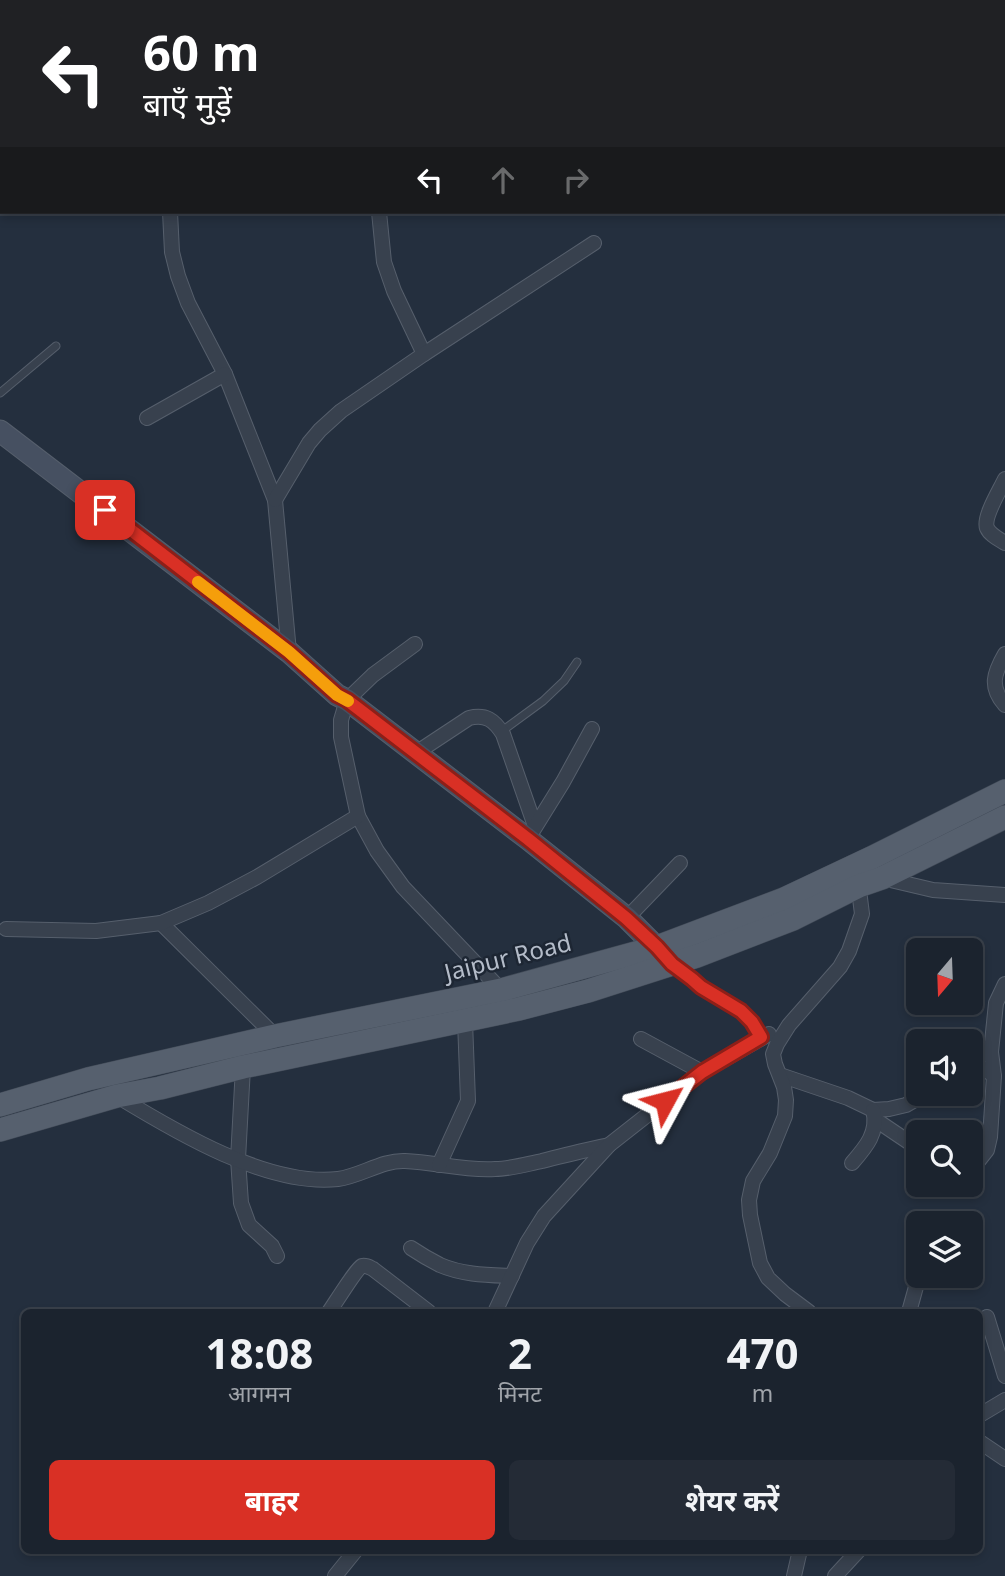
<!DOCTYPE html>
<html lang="hi">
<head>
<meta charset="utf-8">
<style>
  :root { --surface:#1b232e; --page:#242b36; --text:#f1f3f6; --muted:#a0a4aa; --line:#39404a; --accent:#d93025 }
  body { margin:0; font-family:"Noto Sans","Noto Sans Devanagari",sans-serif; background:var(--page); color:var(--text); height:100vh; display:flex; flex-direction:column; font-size:26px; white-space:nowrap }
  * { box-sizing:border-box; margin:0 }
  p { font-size:23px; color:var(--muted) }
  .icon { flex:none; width:38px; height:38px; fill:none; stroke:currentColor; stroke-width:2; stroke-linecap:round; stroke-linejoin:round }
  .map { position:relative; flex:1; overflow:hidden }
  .side { position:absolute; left:21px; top:1309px; width:962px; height:245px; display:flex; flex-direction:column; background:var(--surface); border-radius:10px; box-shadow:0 4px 10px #0003,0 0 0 2px var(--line) }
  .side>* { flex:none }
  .guide { position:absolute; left:0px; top:0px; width:1006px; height:214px; box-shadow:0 4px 10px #0003,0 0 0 2px var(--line); background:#202124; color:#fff; overflow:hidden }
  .needle { width:46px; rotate:199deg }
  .buttons { position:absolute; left:906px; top:938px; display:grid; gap:14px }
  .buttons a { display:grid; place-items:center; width:77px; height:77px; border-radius:10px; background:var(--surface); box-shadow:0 4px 10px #0003,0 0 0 2px var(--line); font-size:35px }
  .pin { position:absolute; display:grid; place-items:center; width:60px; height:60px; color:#fff; margin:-30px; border-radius:14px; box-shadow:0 4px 10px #0006 }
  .me { position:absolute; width:77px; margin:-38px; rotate:52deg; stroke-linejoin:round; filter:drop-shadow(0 0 5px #0008) }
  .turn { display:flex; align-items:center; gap:24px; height:147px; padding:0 28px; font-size:32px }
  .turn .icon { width:91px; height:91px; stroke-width:2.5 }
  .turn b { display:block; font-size:49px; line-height:60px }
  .lanes { display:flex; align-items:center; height:66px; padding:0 28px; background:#0003; justify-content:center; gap:35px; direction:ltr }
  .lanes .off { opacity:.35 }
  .eta { display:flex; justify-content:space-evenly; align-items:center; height:119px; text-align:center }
  .eta b { font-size:42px; font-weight:700; line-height:49px }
  .primary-button { display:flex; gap:14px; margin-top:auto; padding:14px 28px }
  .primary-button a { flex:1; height:80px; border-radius:10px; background:var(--accent); color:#fff; font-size:28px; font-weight:700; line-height:80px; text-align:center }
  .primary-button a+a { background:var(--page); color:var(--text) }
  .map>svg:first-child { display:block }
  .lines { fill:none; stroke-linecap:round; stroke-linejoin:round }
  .lane-casing { stroke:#565f6c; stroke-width:9 }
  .street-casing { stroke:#565f6c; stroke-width:16 }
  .secondary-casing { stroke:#565f6c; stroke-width:23 }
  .primary-casing { stroke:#414a57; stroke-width:24 }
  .lane { stroke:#38414e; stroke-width:7 }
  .street { stroke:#38414e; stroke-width:14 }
  .secondary { stroke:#465061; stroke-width:21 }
  .primary { stroke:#56606e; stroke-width:23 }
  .route-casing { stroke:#8d1f18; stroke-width:18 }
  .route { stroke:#d93025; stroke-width:12 }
  .slow { stroke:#f59e0b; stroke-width:12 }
  .labels { text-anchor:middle; stroke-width:5; stroke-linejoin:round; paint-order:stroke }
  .street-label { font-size:24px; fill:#b4bcc9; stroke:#1d2633 }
</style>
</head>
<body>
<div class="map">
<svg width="1005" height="1576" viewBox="0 0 1005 1576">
  <rect width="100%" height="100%" fill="#242f3e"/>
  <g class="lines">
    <g class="lane-casing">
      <g id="lane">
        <polyline points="1004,146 1005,146"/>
        <polyline points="0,393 56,346"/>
        <polyline points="502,731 543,701 564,681 577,662"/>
      </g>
    </g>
    <g class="street-casing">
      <g id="street">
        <polyline points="114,0 115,2"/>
        <polyline points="282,2 285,0"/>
        <polyline points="170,212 172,252 178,276 188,303 225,374 275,500 289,652"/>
        <polyline points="379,212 384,262 394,291 424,354"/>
        <polyline points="147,418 225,374"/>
        <path d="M 1005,479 C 1000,490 983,517 987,528 C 990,535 999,539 1005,543"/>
        <polyline points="275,500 309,443 320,430 341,411 424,354 594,243"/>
        <path d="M 1005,654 C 994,673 989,687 1005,705"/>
        <path d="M 416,753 L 469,718 C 486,714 494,720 503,734 L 535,826"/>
        <polyline points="358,816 377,851 403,887 501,990"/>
        <polyline points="532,832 563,782 592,729"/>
        <polyline points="882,878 933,890 1005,895"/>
        <polyline points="627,918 680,863"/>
        <polyline points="161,923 275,1036"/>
        <polyline points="6,929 96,931 161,923 208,903 257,877 358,816 341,737 341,720 347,700 373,675 415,644"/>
        <polyline points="672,964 693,979 701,987 741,1011 752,1022 761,1037"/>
        <path d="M 971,1066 C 981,1066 987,1070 994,1076"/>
        <polyline points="243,1067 238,1159 241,1203 249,1225 272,1246 277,1256"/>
        <polyline points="702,1072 769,1034"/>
        <polyline points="780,1075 848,1098 873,1110 889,1109 906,1105 925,1094"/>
        <path d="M 117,1096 C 176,1132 268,1187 338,1179 C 361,1176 382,1160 405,1161 C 435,1162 464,1171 495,1169 C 510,1169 527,1164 542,1161 C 564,1155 587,1150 609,1145"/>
        <polyline points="876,1120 919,1149"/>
        <path d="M 852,1163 C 866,1147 879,1132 873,1110"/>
        <polyline points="439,1165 468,1101 465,1021"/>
        <polyline points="971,1167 976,1164 987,1150 990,1137 994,1076 991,1052 996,1003 1005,984"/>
        <path d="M 411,1248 C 420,1254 430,1260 440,1265 C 463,1275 488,1275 512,1276"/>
        <path d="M 329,1312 C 334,1305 356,1269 362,1266 C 366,1265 369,1267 373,1269 L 429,1312"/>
        <polyline points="495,1312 527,1243 544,1216 609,1145 702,1072 641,1039"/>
        <polyline points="809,1312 785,1294 768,1278 760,1263 750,1215 749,1200 753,1181 770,1153 785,1116 786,1100 784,1087 775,1064 773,1054 777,1044 789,1025 840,967 849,951 862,914 858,882"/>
        <polyline points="909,1312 919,1276"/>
        <polyline points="987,1317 1005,1376"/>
        <polyline points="980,1415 1005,1400"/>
        <polyline points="980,1442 1005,1459"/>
        <polyline points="335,1576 356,1550"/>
        <polyline points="794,1576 800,1550"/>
        <polyline points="835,1576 859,1550"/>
      </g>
    </g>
    <g class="secondary-casing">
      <polyline id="secondary" points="0,431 289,652 337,695 347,700 528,839 627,918 666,957"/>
    </g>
    <g class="primary-casing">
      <g id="primary">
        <polyline points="0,1105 88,1079 275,1036 501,990 657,947 784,899 873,857 1005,791"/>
        <polyline points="0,1130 117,1096 160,1088 243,1067 519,1009 588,991 697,956 793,919 859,886 882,878 1005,817"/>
      </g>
    </g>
    <use href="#lane" class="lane"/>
    <use href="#street" class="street"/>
    <use href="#secondary" class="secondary"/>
    <use href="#primary" class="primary"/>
  </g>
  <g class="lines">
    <g class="route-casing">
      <polyline id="route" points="105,510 289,652 337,695 347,700 528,839 626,918 657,947 672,964 692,979 701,987 741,1011 752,1022 761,1037 702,1072 665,1101"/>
    </g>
    <use href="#route" class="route"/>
    <polyline class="slow" points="198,582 289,652 337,695 348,701"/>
  </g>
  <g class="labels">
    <g class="street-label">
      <text transform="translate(508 958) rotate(-14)" y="8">Jaipur Road</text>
    </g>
  </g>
</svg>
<div class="buttons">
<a><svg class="needle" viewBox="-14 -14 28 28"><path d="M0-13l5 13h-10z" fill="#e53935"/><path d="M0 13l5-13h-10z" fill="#a0a4aa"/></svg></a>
<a><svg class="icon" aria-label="sound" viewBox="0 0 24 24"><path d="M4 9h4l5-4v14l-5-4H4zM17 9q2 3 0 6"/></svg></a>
<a><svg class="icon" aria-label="search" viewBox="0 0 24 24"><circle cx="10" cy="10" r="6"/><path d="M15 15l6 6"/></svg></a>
<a><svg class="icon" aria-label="layers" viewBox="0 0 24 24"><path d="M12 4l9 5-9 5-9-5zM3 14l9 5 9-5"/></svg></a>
</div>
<div class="pin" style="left:105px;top:510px;background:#d93025"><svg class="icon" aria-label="arrive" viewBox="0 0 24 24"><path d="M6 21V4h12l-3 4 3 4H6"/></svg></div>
<svg class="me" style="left:665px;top:1101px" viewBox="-20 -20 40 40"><path d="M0-17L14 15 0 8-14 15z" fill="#d93025" stroke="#fff" stroke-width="4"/></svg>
<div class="guide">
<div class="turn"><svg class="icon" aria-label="left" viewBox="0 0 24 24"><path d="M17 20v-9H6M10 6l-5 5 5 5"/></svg><div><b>60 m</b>बाएँ मुड़ें</div></div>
<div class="lanes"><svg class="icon" aria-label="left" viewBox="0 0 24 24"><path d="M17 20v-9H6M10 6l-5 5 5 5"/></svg><svg class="icon off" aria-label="ahead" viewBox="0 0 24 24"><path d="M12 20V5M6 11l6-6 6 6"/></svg><svg class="icon off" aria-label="right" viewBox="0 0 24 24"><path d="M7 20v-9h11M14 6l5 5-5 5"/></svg></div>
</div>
<section class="side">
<div class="eta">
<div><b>18:08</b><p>आगमन</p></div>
<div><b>2</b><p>मिनट</p></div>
<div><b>470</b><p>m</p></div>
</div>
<div class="primary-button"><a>बाहर</a><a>शेयर करें</a></div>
</section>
</div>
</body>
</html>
